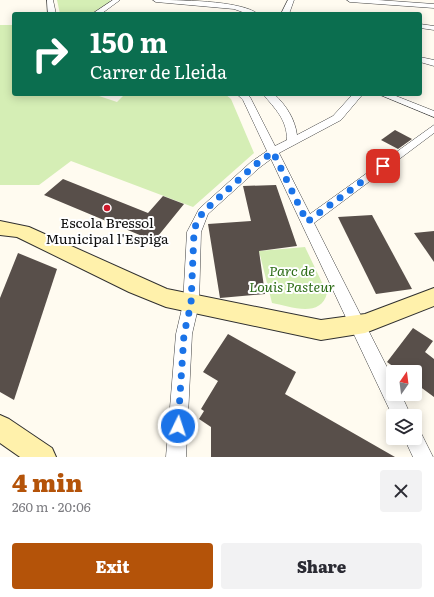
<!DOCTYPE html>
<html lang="en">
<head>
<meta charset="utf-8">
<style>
  :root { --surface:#fff; --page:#f2f2f3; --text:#2b2b33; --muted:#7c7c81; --accent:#b45309 }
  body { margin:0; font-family:Literata,serif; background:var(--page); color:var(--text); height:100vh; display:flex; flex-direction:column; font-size:15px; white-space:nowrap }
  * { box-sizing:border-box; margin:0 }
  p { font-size:13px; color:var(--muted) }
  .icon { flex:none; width:22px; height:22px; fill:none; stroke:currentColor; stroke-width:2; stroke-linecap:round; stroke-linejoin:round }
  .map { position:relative; height:457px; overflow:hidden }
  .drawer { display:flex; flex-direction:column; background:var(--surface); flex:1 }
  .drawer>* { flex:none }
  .hud { position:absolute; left:12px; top:12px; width:410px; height:84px; border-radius:4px; box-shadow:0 2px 10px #0003; background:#0b6e4f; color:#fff; overflow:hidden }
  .needle { width:26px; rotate:14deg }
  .controls { position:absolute; left:386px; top:365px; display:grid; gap:8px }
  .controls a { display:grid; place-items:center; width:36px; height:36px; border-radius:4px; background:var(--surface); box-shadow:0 2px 10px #0003; font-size:20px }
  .pin { position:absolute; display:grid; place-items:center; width:34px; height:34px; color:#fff; margin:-17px; border-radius:8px; box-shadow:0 2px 6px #0006 }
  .me { position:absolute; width:44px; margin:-22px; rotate:4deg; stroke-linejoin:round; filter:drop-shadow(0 0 3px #0008) }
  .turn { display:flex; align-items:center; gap:14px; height:84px; padding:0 12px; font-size:18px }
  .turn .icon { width:52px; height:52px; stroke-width:2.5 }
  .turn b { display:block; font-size:28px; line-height:34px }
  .round { display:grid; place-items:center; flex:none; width:42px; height:42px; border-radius:4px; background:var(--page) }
  .summary { display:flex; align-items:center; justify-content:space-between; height:68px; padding:0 12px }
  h1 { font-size:24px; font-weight:800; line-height:30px; color:var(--accent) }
  .primary-button { display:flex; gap:8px; margin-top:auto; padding:8px 12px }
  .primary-button a { flex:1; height:46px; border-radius:4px; background:var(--accent); color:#fff; font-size:16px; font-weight:800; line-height:46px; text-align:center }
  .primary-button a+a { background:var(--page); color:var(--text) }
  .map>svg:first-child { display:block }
  .green { fill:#d5eeb5 }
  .building { fill:#584f4a }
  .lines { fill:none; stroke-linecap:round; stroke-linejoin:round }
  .street-casing { stroke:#414141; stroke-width:1 }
  .secondary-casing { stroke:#303030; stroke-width:2 }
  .street { fill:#fff; fill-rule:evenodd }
  .secondary { fill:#fff1ab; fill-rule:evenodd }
  .route { stroke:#1a73e8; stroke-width:7; stroke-dasharray:0 12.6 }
  .poi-dot { fill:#cd182a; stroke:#fff; stroke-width:1.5 }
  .labels { text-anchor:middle; stroke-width:4; stroke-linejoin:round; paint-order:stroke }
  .poi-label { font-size:14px; fill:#0e0e0e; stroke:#fff }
  .park-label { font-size:14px; font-style:italic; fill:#2e6d18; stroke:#fff }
</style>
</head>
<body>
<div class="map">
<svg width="434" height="457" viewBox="0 0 434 457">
  <rect width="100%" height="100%" fill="#fffbf0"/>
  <g class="green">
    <polygon points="57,0 110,0 110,2 91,14 60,14"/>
    <polygon points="0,25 14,25 14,94 93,94 117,102 125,94 225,94 231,99 254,153 193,207 71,161 39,185 0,185"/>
    <path d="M 305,247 L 327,293 C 321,319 289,306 272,303 L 259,251 Z"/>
  </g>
  <g class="building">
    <polygon points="395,130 412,139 398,149 381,140"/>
    <polygon points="63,179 148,213 163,196 184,204 154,241 44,195"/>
    <polygon points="276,185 297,246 259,251 265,294 220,298 208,224 251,221 243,186"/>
    <polygon points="372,215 412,289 376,294 338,217"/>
    <polygon points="434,231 434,262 414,233"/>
    <polygon points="18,253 57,269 14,400 0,392 0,298"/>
    <polygon points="413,328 433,341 425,352 434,359 434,397 415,383 415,372 401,372 387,362"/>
    <polygon points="228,334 296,372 285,394 395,457 211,457 211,427 199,419 204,411 201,409 218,381 203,372"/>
  </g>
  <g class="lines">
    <g class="street-casing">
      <g id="street">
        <polygon points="47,0 53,0 56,14 48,14"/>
        <polygon points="113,0 120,0 101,14 92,14"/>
        <path d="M 153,0 C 176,0 241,0 258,14 L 248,14 L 234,9 L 156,2 Z"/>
        <polygon points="288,0 294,0 289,14 281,14"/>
        <polygon points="347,0 378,0 434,4 434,8 350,2"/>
        <polygon points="420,24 434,26 434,30 420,28"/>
        <polygon points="420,57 434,60 434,66 420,62"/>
        <path d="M 237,94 L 247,94 L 250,97 L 275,146 L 287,140 C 287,119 275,109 263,94 L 274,94 C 286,105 295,119 297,135 L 333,116 L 353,94 L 363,94 L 341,120 L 279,153 L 310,214 L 434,125 L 434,133 L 314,223 L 393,379 L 393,394 L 401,394 L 411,416 L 393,417 L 271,159 L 259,168 L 208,214 L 201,232 L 199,304 L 192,334 L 186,457 L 166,457 L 176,334 L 183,304 L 187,232 L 199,209 L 251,162 L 267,151 L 243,100 Z"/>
        <polygon points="378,94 391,94 434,111 434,117"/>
        <polygon points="415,429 420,431 433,457 413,457 404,438 415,438"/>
      </g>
    </g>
    <g class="secondary-casing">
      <g id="secondary">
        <polygon points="0,221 29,227 167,289 321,320 365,314 434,288 434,306 365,333 321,340 166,307 129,292 17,237 0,235"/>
        <polygon points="0,415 9,419 52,448 56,457 20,457 0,443"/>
      </g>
    </g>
    <use href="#street" class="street"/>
    <use href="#secondary" class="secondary"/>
  </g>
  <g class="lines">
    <polyline class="route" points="178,426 184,334 191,304 194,232 196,224 203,212 255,165 273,152 307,222 383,166"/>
  </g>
  <circle class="poi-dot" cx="107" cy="208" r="4"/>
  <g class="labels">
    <g class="poi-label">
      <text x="107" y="228">Escola Bressol<tspan x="107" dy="16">Municipal l'Espiga</tspan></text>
    </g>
    <g class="park-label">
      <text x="292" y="276">Parc de<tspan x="292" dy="16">Louis Pasteur</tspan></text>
    </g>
  </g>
</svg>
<div class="controls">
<a><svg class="needle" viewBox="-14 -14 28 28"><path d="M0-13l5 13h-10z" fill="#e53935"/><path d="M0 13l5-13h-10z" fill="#7c7c81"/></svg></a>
<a><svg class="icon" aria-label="layers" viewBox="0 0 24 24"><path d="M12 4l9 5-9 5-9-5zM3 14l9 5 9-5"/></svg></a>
</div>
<div class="pin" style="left:383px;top:166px;background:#d93025"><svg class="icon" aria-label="arrive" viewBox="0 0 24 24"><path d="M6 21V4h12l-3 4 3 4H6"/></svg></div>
<svg class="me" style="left:178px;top:426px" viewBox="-20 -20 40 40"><circle r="17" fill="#1a73e8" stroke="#fff" stroke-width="3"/><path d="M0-11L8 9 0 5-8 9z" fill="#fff"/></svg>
<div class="hud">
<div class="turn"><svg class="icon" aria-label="right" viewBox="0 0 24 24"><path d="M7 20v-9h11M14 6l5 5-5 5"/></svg><div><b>150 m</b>Carrer de Lleida</div></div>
</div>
</div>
<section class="drawer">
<div class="summary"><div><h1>4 min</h1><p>260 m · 20:06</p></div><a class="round"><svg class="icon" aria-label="close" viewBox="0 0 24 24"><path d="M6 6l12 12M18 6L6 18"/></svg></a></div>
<div class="primary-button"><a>Exit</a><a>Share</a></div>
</section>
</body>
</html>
